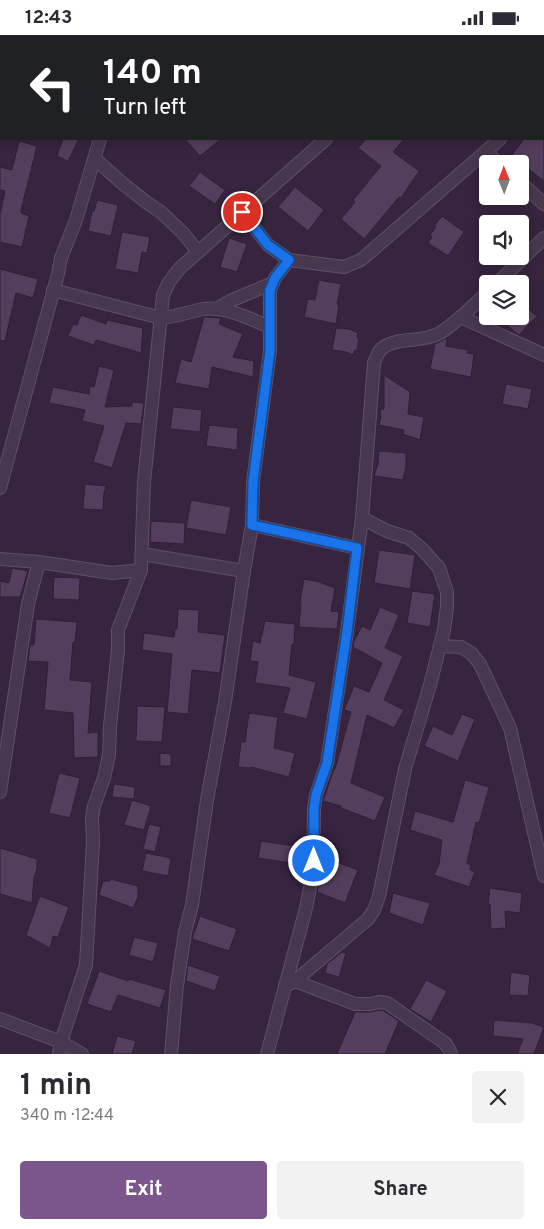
<!DOCTYPE html>
<html lang="en">
<head>
<meta charset="utf-8">
<style>
  :root { --surface:#fff; --page:#f2f2f3; --text:#2b2b33; --muted:#7c7c81; --accent:#7b568c }
  body { margin:0; font-family:Overpass,sans-serif; background:var(--page); color:var(--text); height:100vh; display:flex; flex-direction:column; font-size:19px; white-space:nowrap }
  * { box-sizing:border-box; margin:0 }
  p { font-size:16px; color:var(--muted) }
  .icon { flex:none; width:28px; height:28px; fill:none; stroke:currentColor; stroke-width:2; stroke-linecap:round; stroke-linejoin:round }
  .map { position:relative; height:1019px; overflow:hidden }
  .sheet { display:flex; flex-direction:column; background:var(--surface); flex:1 }
  .sheet>* { flex:none }
  .banner { position:absolute; left:0px; top:0px; width:545px; height:105px; box-shadow:0 2px 12px #0003; background:#202124; color:#fff; overflow:hidden }
  .needle { width:32px; rotate:359deg }
  .tools { position:absolute; left:479px; top:120px; display:grid; gap:10px }
  .tools a { display:grid; place-items:center; width:50px; height:50px; border-radius:5px; background:var(--surface); box-shadow:0 2px 12px #0003; font-size:25px }
  .pin { position:absolute; display:grid; place-items:center; width:42px; height:42px; color:#fff; margin:-21px; border:2px solid #fff; border-radius:50%; box-shadow:0 1px 5px #0007 }
  .me { position:absolute; width:55px; margin:-28px; rotate:0deg; stroke-linejoin:round; filter:drop-shadow(0 0 4px #0008) }
  .turn { display:flex; align-items:center; gap:18px; height:105px; padding:0 20px; font-size:22px }
  .turn .icon { width:65px; height:65px; stroke-width:2.5 }
  .turn b { display:block; font-size:35px; line-height:42px }
  .round { display:grid; place-items:center; flex:none; width:52px; height:52px; border-radius:5px; background:var(--page) }
  .summary { display:flex; align-items:center; justify-content:space-between; height:85px; padding:0 20px }
  h1 { font-size:30px; font-weight:700; line-height:38px }
  .cta { display:flex; gap:10px; margin-top:auto; padding:10px 20px }
  .cta a { flex:1; height:58px; border-radius:5px; background:var(--accent); color:#fff; font-size:20px; font-weight:700; line-height:58px; text-align:center }
  .cta a+a { background:var(--page); color:var(--text) }
  .status { display:flex; justify-content:space-between; align-items:center; height:35px; padding:0 25px; background:var(--surface); direction:ltr }
  .status svg { height:14px; fill:currentColor }
  .map>svg:first-child { display:block }
  .building { fill:#543e5d; stroke:#2f1f36 }
  .lines { fill:none; stroke-linecap:round; stroke-linejoin:round }
  .street-casing { stroke:#605067; stroke-width:14 }
  .street { stroke:#48384f; stroke-width:12 }
  .route-casing { stroke:#114b97; stroke-width:12 }
  .route { stroke:#1a73e8; stroke-width:9 }
</style>
</head>
<body>
<div class="status"><b>12:43</b><svg viewBox="0 0 49 12"><path d="M0 12V9h3v3zM5 12V6h3v6zM10 12V3h3v9zM15 12V0h3v12zM26 1h20v11H26zM47 4h2v5h-2z"/></svg></div>
<div class="map">
<svg width="544" height="1019" viewBox="0 0 544 1019">
  <rect width="100%" height="100%" fill="#37243f"/>
  <g class="building">
    <polygon points="63,104 79,104 68,126 57,121"/>
    <polygon points="185,104 221,104 200,121"/>
    <polygon points="366,104 404,104 393,117 419,136 401,163 399,162 364,204 341,184 355,167 353,165 381,131 358,113"/>
    <polygon points="524,104 544,104 544,146 511,121"/>
    <polygon points="19,106 37,111 21,175 21,178 29,181 22,212 0,207 0,179 5,156 0,155 0,132 12,135"/>
    <polygon points="200,137 225,155 215,169 189,151"/>
    <polygon points="295,152 324,175 308,196 278,172"/>
    <polygon points="97,165 118,170 111,201 88,196 92,176 94,176"/>
    <polygon points="442,181 464,197 448,221 428,208 432,202 430,200 436,192 434,191"/>
    <polygon points="122,197 150,202 147,218 142,217 138,238 115,234"/>
    <polygon points="229,203 247,209 237,237 220,232"/>
    <polygon points="0,234 38,244 33,263 16,258 5,306 0,305"/>
    <polygon points="319,245 341,249 337,269 339,270 336,289 304,282 308,264 315,265"/>
    <polygon points="520,265 536,281 537,281 519,300 516,298 505,288 512,281 520,281"/>
    <polygon points="81,280 106,289 107,285 143,293 141,318 96,305 94,310 68,301 73,289 77,290"/>
    <polygon points="204,282 221,283 219,289 243,299 233,322 254,326 253,342 212,332 209,354 175,348 181,324 191,327"/>
    <polygon points="336,293 349,294 358,298 357,303 359,304 357,316 355,315 353,320 346,317 332,315"/>
    <polygon points="447,303 446,311 468,315 467,318 474,319 471,342 430,334 435,309"/>
    <polygon points="99,331 114,335 105,372 132,371 132,367 144,368 141,389 126,388 112,433 93,427 104,391 82,386 85,375 49,368 53,352 89,359 90,351 94,352"/>
    <polygon points="384,340 410,357 408,379 424,382 420,405 403,399 404,395 379,390 381,382 380,374 384,374"/>
    <polygon points="506,349 532,354 528,374 502,369"/>
    <polygon points="173,372 202,375 200,397 170,394"/>
    <polygon points="209,390 238,393 237,415 206,411"/>
    <polygon points="379,416 406,418 406,431 403,445 374,441 378,429"/>
    <polygon points="85,449 106,451 104,458 103,475 83,474"/>
    <polygon points="191,465 231,472 226,500 186,493"/>
    <polygon points="151,486 185,488 184,509 150,507"/>
    <polygon points="379,515 415,520 410,554 374,548"/>
    <polygon points="12,533 28,536 20,562 0,562 0,546 9,548"/>
    <polygon points="54,542 80,543 79,565 53,564"/>
    <polygon points="304,544 319,547 335,553 331,576 339,577 337,594 299,592 301,567 300,567"/>
    <polygon points="412,556 435,559 430,592 407,588"/>
    <polygon points="380,572 399,580 385,613 403,621 384,665 404,675 394,693 367,680 351,748 385,762 375,786 341,773 341,771 323,766 334,734 335,734 351,677 344,675 354,651 369,657 382,628 353,612 354,606 362,591 370,595"/>
    <polygon points="178,574 199,575 198,597 225,600 220,638 192,635 188,679 167,677 172,619 142,615 144,598 174,602 175,594 177,594"/>
    <polygon points="36,584 77,587 75,607 73,607 70,645 92,647 88,698 98,697 98,722 74,723 73,678 44,675 48,627 28,626 30,610 34,610"/>
    <polygon points="265,586 295,589 294,609 292,609 289,640 316,647 307,684 283,678 290,653 255,648 258,627 250,626 253,606 260,608"/>
    <polygon points="137,671 165,672 162,707 136,706"/>
    <polygon points="249,678 278,682 274,713 295,718 289,742 251,732 250,733 238,732 241,707 245,707"/>
    <polygon points="462,679 475,684 458,726 424,711 433,691 452,700"/>
    <polygon points="160,718 171,719 171,731 160,731"/>
    <polygon points="59,738 80,743 70,783 49,778"/>
    <polygon points="465,745 489,752 479,788 476,787 467,828 471,830 470,835 475,837 469,852 434,840 439,829 442,805 410,795 415,776 453,787"/>
    <polygon points="114,749 135,752 134,764 112,762"/>
    <polygon points="132,765 151,771 144,795 124,790"/>
    <polygon points="149,789 161,792 155,817 143,814"/>
    <polygon points="261,806 294,811 291,828 258,823"/>
    <polygon points="0,813 37,824 37,834 34,842 32,868 0,859"/>
    <polygon points="146,818 171,823 168,841 142,836"/>
    <polygon points="329,824 358,835 345,868 317,857 320,845"/>
    <polygon points="110,844 138,851 138,862 133,873 99,860 103,846 110,846"/>
    <polygon points="490,853 522,858 520,878 505,876 506,893 491,894 490,869 488,869"/>
    <polygon points="393,858 430,868 423,890 389,878"/>
    <polygon points="40,861 69,872 58,902 53,901 50,913 26,900"/>
    <polygon points="200,881 237,894 229,916 192,904"/>
    <polygon points="134,902 158,908 153,927 129,920"/>
    <polygon points="342,917 346,918 339,942 325,938 327,929"/>
    <polygon points="188,930 220,941 215,956 186,946"/>
    <polygon points="99,936 128,946 129,944 166,955 160,973 118,960 111,977 87,969"/>
    <polygon points="511,937 530,940 528,961 509,960"/>
    <polygon points="426,945 447,956 431,987 410,974"/>
    <polygon points="379,975 384,976 399,986 385,1019 337,1019 355,977 370,977"/>
    <polygon points="494,985 532,988 544,992 534,1019 517,1019 523,1004 493,1001"/>
    <polygon points="117,1001 136,1006 132,1019 112,1019"/>
  </g>
  <g class="lines">
    <g class="street-casing">
      <g id="street">
        <polyline points="405,0 407,1"/>
        <polyline points="24,1 25,0"/>
        <polyline points="170,1 171,0"/>
        <polyline points="311,1 313,0"/>
        <polyline points="453,1 454,0"/>
        <polyline points="0,26 1,24"/>
        <polyline points="0,51 1,51"/>
        <polyline points="486,117 499,129"/>
        <polyline points="95,124 122,148 146,167 162,178 184,199 198,217"/>
        <polyline points="520,147 544,169"/>
        <polyline points="242,177 268,210 289,225 344,232 361,225 500,104"/>
        <polyline points="496,249 544,203"/>
        <path d="M 53,255 L 161,283 C 176,282 188,277 203,274 C 225,271 250,284 270,292"/>
        <polyline points="216,274 230,266 273,248"/>
        <polyline points="461,282 488,257"/>
        <polyline points="0,453 58,239 61,223 76,185 100,104"/>
        <polyline points="252,490 357,513"/>
        <polyline points="142,519 244,536"/>
        <polyline points="0,524 39,527 112,538 141,535"/>
        <polyline points="440,611 461,612 471,618 480,629 510,693 544,841"/>
        <polyline points="0,757 28,569 39,527"/>
        <polyline points="295,946 355,969 370,969 379,967 387,968 445,1008 449,1014 451,1019"/>
        <polyline points="285,951 295,946 368,884 374,875 379,861 405,734 430,650 444,595 447,572 447,557 439,533 422,514 409,503 387,496 362,483"/>
        <polyline points="0,984 61,1007 82,1019"/>
        <polyline points="59,1019 61,1007 86,930 93,807 92,783 94,771 104,743 109,720 110,691 118,615 118,595 141,535 144,447 163,260 169,247 180,233 326,104"/>
        <polyline points="171,1019 177,950 185,897 192,870 207,765 225,667 244,536 252,490 253,447 270,316 270,255 275,243 289,225"/>
        <path d="M 267,1019 L 306,873 L 313,838 L 314,774 L 316,760 L 327,728 L 347,597 L 362,483 L 374,328 C 376,323 378,317 381,314 C 397,301 420,308 438,299 C 446,295 453,288 461,282 L 544,320"/>
      </g>
    </g>
    <use href="#street" class="street"/>
  </g>
  <g class="lines">
    <g class="route-casing">
      <polyline id="route" points="242,177 268,210 289,225 275,243 270,255 270,316 253,447 252,490 357,513 347,597 327,728 316,760 314,774 314,826"/>
    </g>
    <use href="#route" class="route"/>
  </g>
</svg>
<div class="tools">
<a><svg class="needle" viewBox="-14 -14 28 28"><path d="M0-13l5 13h-10z" fill="#e53935"/><path d="M0 13l5-13h-10z" fill="#7c7c81"/></svg></a>
<a><svg class="icon" aria-label="sound" viewBox="0 0 24 24"><path d="M4 9h4l5-4v14l-5-4H4zM17 9q2 3 0 6"/></svg></a>
<a><svg class="icon" aria-label="layers" viewBox="0 0 24 24"><path d="M12 4l9 5-9 5-9-5zM3 14l9 5 9-5"/></svg></a>
</div>
<div class="pin" style="left:242px;top:177px;background:#d93025"><svg class="icon" aria-label="arrive" viewBox="0 0 24 24"><path d="M6 21V4h12l-3 4 3 4H6"/></svg></div>
<svg class="me" style="left:314px;top:826px" viewBox="-20 -20 40 40"><circle r="17" fill="#1a73e8" stroke="#fff" stroke-width="3"/><path d="M0-11L8 9 0 5-8 9z" fill="#fff"/></svg>
<div class="banner">
<div class="turn"><svg class="icon" aria-label="left" viewBox="0 0 24 24"><path d="M17 20v-9H6M10 6l-5 5 5 5"/></svg><div><b>140 m</b>Turn left</div></div>
</div>
</div>
<section class="sheet">
<div class="summary"><div><h1>1 min</h1><p>340 m · 12:44</p></div><a class="round"><svg class="icon" aria-label="close" viewBox="0 0 24 24"><path d="M6 6l12 12M18 6L6 18"/></svg></a></div>
<div class="cta"><a>Exit</a><a>Share</a></div>
</section>
</body>
</html>
